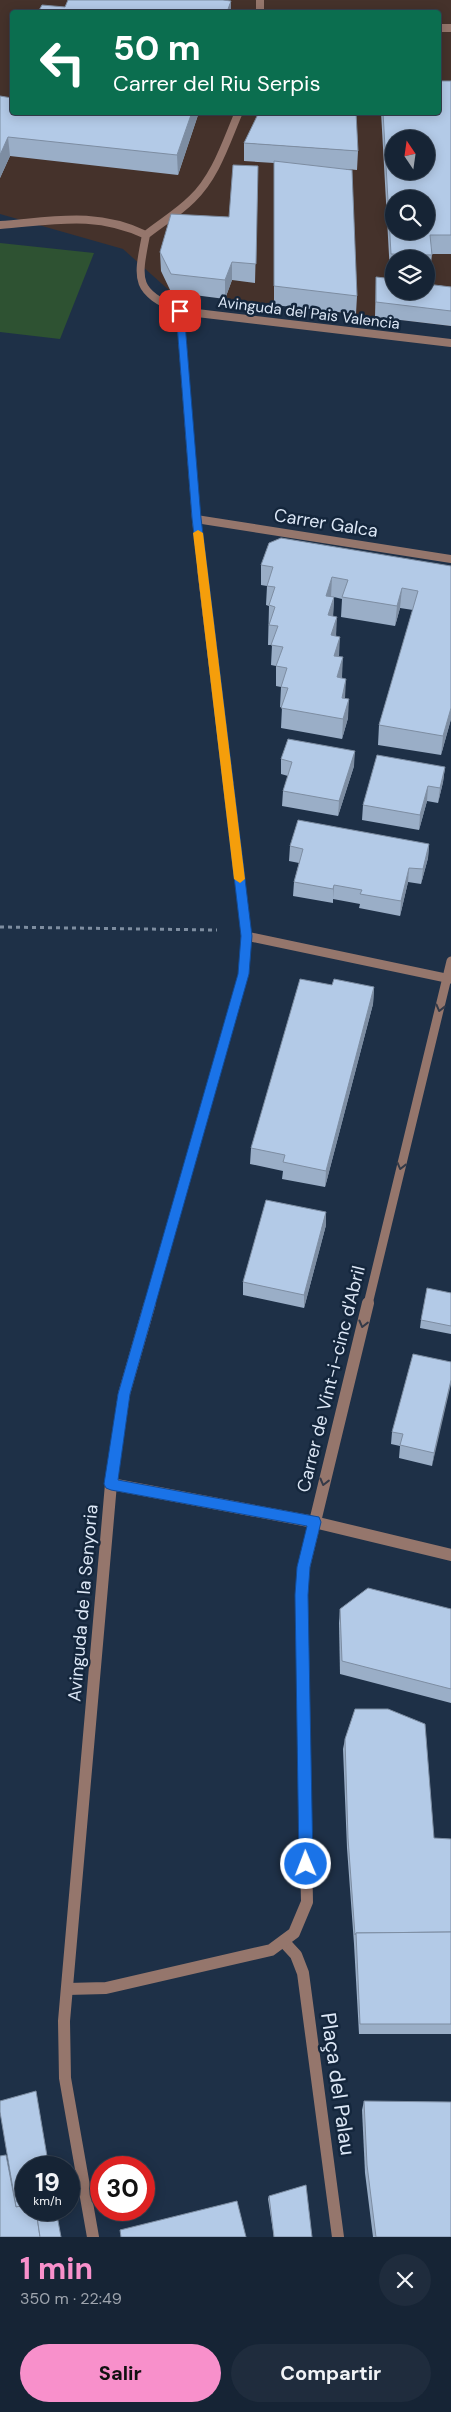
<!DOCTYPE html>
<html lang="es">
<head>
<meta charset="utf-8">
<style>
  :root { --surface:#162435; --page:#1f2c3d; --text:#f1f3f6; --muted:#9ea4ad; --line:#354150; --accent:#f890cb }
  body { margin:0; font-family:"DM Sans",sans-serif; background:var(--page); color:var(--text); height:100vh; display:flex; flex-direction:column; font-size:19px; white-space:nowrap }
  * { box-sizing:border-box; margin:0 }
  p { font-size:16px; color:var(--muted) }
  .icon { flex:none; width:28px; height:28px; fill:none; stroke:currentColor; stroke-width:2; stroke-linecap:round; stroke-linejoin:round }
  .map { position:relative; height:2237px; overflow:hidden }
  .details { display:flex; flex-direction:column; background:var(--surface); flex:1 }
  .details>* { flex:none }
  .hud { position:absolute; left:10px; top:10px; width:431px; height:105px; border-radius:5px; box-shadow:0 2px 12px #0003,0 0 0 1px var(--line); background:#0b6e4f; color:#fff; overflow:hidden }
  .needle { width:32px; rotate:347deg }
  .buttons { position:absolute; left:385px; top:130px; display:grid; gap:10px }
  .buttons a { display:grid; place-items:center; width:50px; height:50px; border-radius:50%; background:var(--surface); box-shadow:0 2px 12px #0003,0 0 0 1px var(--line); font-size:25px }
  .speed { position:absolute; left:15px; top:2156px; display:flex; gap:10px; font-size:25px; font-weight:700; text-align:center }
  .speed>* { display:grid; place-content:center; width:65px; height:65px; border-radius:50%; background:var(--surface); box-shadow:0 2px 12px #0003,0 0 0 1px var(--line); line-height:1 }
  .speed small { font-size:12px; font-weight:400 }
  .speed .limit { border:8px solid #d22; background:#fff; color:#111 }
  .pin { position:absolute; display:grid; place-items:center; width:42px; height:42px; color:#fff; margin:-21px; border-radius:10px; box-shadow:0 2px 8px #0006 }
  .me { position:absolute; width:55px; margin:-28px; rotate:359deg; stroke-linejoin:round; filter:drop-shadow(0 0 4px #0008) }
  .turn { display:flex; align-items:center; gap:18px; height:105px; padding:0 20px; font-size:22px }
  .turn .icon { width:65px; height:65px; stroke-width:2.5 }
  .turn b { display:block; font-size:35px; line-height:42px }
  .round { display:grid; place-items:center; flex:none; width:52px; height:52px; border-radius:26px; background:var(--page) }
  .overview { display:flex; align-items:center; justify-content:space-between; height:85px; padding:0 20px }
  h1 { font-size:30px; font-weight:700; line-height:38px; color:var(--accent) }
  .button { display:flex; gap:10px; margin-top:auto; padding:10px 20px }
  .button a { flex:1; height:58px; border-radius:30px; background:var(--accent); color:#111; font-size:20px; font-weight:700; line-height:58px; text-align:center }
  .button a+a { background:var(--page); color:var(--text) }
  .map>svg:first-child { display:block }
  .industrial { fill:#45322b; fill-rule:evenodd }
  .green { fill:#2e5232 }
  .lines { fill:none; stroke-linecap:round; stroke-linejoin:round }
  .path { stroke:#7e8da0; stroke-width:3; stroke-dasharray:4 4; stroke-linecap:butt }
  .service { stroke:#95766c; stroke-width:8 }
  .pedestrian { stroke:#95766c; stroke-width:12 }
  .minor-far2 { stroke:#95766c; stroke-width:8 }
  .minor-far1 { stroke:#95766c; stroke-width:9 }
  .minor { stroke:#95766c; stroke-width:12 }
  .wall { fill:#9aaec7 }
  .shaded-wall { fill:#7d8da2 }
  .building { fill:#b3cae7; stroke:#7d8da2; fill-rule:evenodd }
  .oneway { stroke:#343a48 }
  .route { fill:#1a73e8; stroke:#114b97 }
  .slow { fill:#f59e0b }
  .labels { text-anchor:middle; stroke-width:5; stroke-linejoin:round; paint-order:stroke }
  .far-street-label { font-size:15px; fill:#dce7f6; stroke:#14263c }
  .street-label { font-size:18px; fill:#dce7f6; stroke:#14263c }
  .near-street-label { font-size:21px; fill:#dce7f6; stroke:#14263c }
</style>
</head>
<body>
<div class="map">
<svg width="451" height="2237" viewBox="0 0 451 2237">
  <rect width="100%" height="100%" fill="#1e3047"/>
  <path class="industrial" d="M 0,0 L 451,0 L 451,326 L 171,292 L 123,249 L 0,214 ZM 12,12 L 439,12 L 439,112 L 12,112 ZM 394,139 L 426,139 L 426,171 L 394,171 ZM 394,199 L 426,199 L 426,231 L 394,231 ZM 394,259 L 426,259 L 426,291 L 394,291 Z"/>
  <polygon class="green" points="0,243 94,253 60,339 0,332"/>
  <g class="lines">
    <polyline class="path" points="0,927 217,930"/>
    <g class="service">
      <polyline points="260,0 260,12"/>
      <path d="M 0,225 C 54,221 95,211 146,235"/>
    </g>
    <polyline class="pedestrian" points="284,1942 296,1955 303,1973 338,2237"/>
    <g class="minor-far2">
      <polyline points="439,28 451,28"/>
      <path d="M 239,112 C 226,142 216,176 192,199 C 178,213 161,223 146,235 C 137,281 134,291 180,311 L 451,343"/>
      <polyline points="180,311 196,519 202,573"/>
      <polyline points="196,519 451,559"/>
    </g>
    <g class="minor-far1">
      <polyline points="246,936 451,979"/>
      <polyline points="150,1304 243,974 246,936 202,572"/>
      <polyline points="368,1304 451,961"/>
    </g>
    <g class="minor">
      <polyline points="111,1484 314,1522 451,1555"/>
      <polyline points="67,1989 106,1988 271,1950 294,1933 307,1902 301,1595 304,1567 368,1303"/>
      <polyline points="93,2237 65,2078 64,2021 111,1484 124,1394 150,1303"/>
    </g>
  </g>
  <g class="wall">
    <polygon points="451,81 451,254 432,254 430,273 426,273 426,259 394,259 394,273 390,273 381,112 439,112"/>
    <polygon points="0,96 12,112 199,112 178,175 10,156 0,178"/>
    <polygon points="244,143 358,151 357,170 346,169 357,296 356,314 274,305 274,163 244,161"/>
    <polygon points="258,166 255,283 232,280 225,299 171,292 161,271 160,252 229,217"/>
    <polygon points="376,277 451,287 451,326 375,317"/>
    <polygon points="261,565 451,566 451,719 441,755 378,745 379,725 413,610 400,608 395,626 341,617 342,599 334,597 333,616 348,718 342,739 281,728 282,707 280,707 281,687 276,686 276,666 271,665 272,645 268,645 269,606 266,605 267,586 261,585"/>
    <polygon points="281,759 354,766 338,816 282,806 283,791 288,776 281,774"/>
    <polygon points="445,767 443,782 438,803 427,801 419,830 362,820 363,805"/>
    <polygon points="429,844 428,858 421,884 408,882 400,916 359,908 360,904 333,899 333,903 293,896 294,882 299,863 289,861 290,846"/>
    <polygon points="332,985 374,987 373,1004 325,1187 282,1179 283,1171 250,1164 251,1148"/>
    <polygon points="326,1225 304,1308 243,1295 243,1282"/>
    <polygon points="451,1293 451,1334 420,1328 421,1320"/>
    <polygon points="451,1362 432,1466 399,1458 400,1446 391,1444 392,1432"/>
    <polygon points="340,1609 451,1609 451,1703 340,1674 339,1623"/>
    <polygon points="345,1739 434,1838 451,1839 451,2034 359,2034 354,1944 347,1848 343,1749"/>
    <polygon points="364,2101 451,2237 373,2237 365,2173 362,2110"/>
    <polygon points="269,2196 312,2237 274,2237 268,2199"/>
  </g>
  <g class="shaded-wall">
    <polygon points="231,1 231,12 227,12"/>
    <polygon points="192,112 199,112 178,175 177,155"/>
    <polygon points="8,137 10,156 0,178 0,155"/>
    <polygon points="232,262 232,280 225,299 225,280"/>
    <polygon points="332,577 331,597 326,596"/>
    <polygon points="402,588 400,608 395,626 397,606"/>
    <polygon points="334,597 333,617 328,615"/>
    <polygon points="337,617 336,637 331,635"/>
    <polygon points="340,637 339,656 334,656"/>
    <polygon points="343,657 342,677 336,696 337,677"/>
    <polygon points="346,679 345,698 342,698"/>
    <polygon points="349,699 348,718 342,739 343,719"/>
    <polygon points="451,708 451,719 441,755 443,736"/>
    <polygon points="355,751 354,766 338,816 339,801"/>
    <polygon points="445,767 443,782 438,803 440,788"/>
    <polygon points="428,786 427,801 419,830 420,815"/>
    <polygon points="429,844 428,858 421,884 423,869"/>
    <polygon points="409,868 408,882 400,916 401,901"/>
    <polygon points="334,885 333,899 333,903 333,889"/>
    <polygon points="374,987 373,1004 325,1187 326,1171"/>
    <polygon points="326,1212 326,1225 304,1308 304,1295"/>
    <polygon points="451,1380 451,1384 432,1466 434,1453"/>
  </g>
  <g class="building">
    <polygon points="68,0 223,0 231,1 227,12 38,12 42,5 65,7"/>
    <path d="M 439,81 L 451,81 L 451,235 L 430,235 L 432,255 L 391,254 L 383,112 L 439,112 ZM 394,139 L 426,139 L 426,171 L 394,171 ZM 394,199 L 426,199 L 426,231 L 394,231 Z"/>
    <polygon points="0,96 12,98 12,112 192,112 177,155 8,137 0,155"/>
    <polygon points="259,112 356,112 358,151 244,143"/>
    <polygon points="274,161 352,170 357,296 274,286"/>
    <polygon points="233,165 258,166 256,264 232,262 225,280 171,274 160,252 171,214 229,217"/>
    <polygon points="376,277 394,279 394,291 426,291 426,284 451,287 451,311 376,302"/>
    <polygon points="281,538 451,566 451,708 443,736 379,725 418,591 402,588 397,606 342,597 348,580 332,577 326,596 334,597 328,615 337,617 331,635 340,637 334,656 343,657 337,677 346,679 342,698 349,699 343,719 281,708 288,688 281,687 287,668 276,666 283,647 271,645 278,626 269,625 275,607 269,605 275,587 267,586 273,567 261,565 269,543"/>
    <polygon points="288,739 355,751 339,801 283,791 292,762 281,759"/>
    <polygon points="377,755 445,767 440,788 428,786 420,815 363,805"/>
    <polygon points="298,820 429,844 423,869 409,868 401,901 360,894 362,890 334,885 333,889 294,882 303,849 290,846"/>
    <polygon points="300,979 332,985 334,979 374,987 326,1171 283,1162 285,1155 251,1148"/>
    <polygon points="266,1200 326,1212 304,1295 243,1282"/>
    <polygon points="427,1288 451,1293 451,1326 421,1320"/>
    <polygon points="413,1354 451,1362 451,1380 434,1453 400,1445 403,1434 392,1432"/>
    <polygon points="368,1588 451,1609 451,1689 342,1661 340,1609"/>
    <polygon points="355,1709 388,1709 425,1724 434,1838 451,1839 451,1932 356,1933 355,1935 348,1838 345,1739"/>
    <polygon points="451,1932 451,2024 360,2024 356,1933"/>
    <polygon points="36,2091 49,2168 26,2168 26,2205 16,2207 0,2112 0,2101"/>
    <polygon points="364,2101 451,2102 451,2237 376,2237 367,2165"/>
    <polygon points="6,2155 16,2207 26,2205 26,2210 36,2210 40,2237 0,2237 0,2156"/>
    <polygon points="306,2185 312,2237 274,2237 269,2196"/>
    <polygon points="237,2201 246,2237 121,2237 120,2230"/>
    <polygon points="36,2210 56,2210 61,2237 40,2237"/>
  </g>
  <defs><path id="oneway-chevron" d="M-2-3.5L2.5 0L-2 3.5" fill="none" stroke-width="1.6" stroke-linecap="round" stroke-linejoin="round" transform="scale(1.25)"/></defs>
  <g class="oneway">
    <use href="#oneway-chevron" transform="translate(440 1008) rotate(104)"/>
    <use href="#oneway-chevron" transform="translate(401 1166) rotate(104)"/>
    <use href="#oneway-chevron" transform="translate(363 1324) rotate(104)"/>
    <use href="#oneway-chevron" transform="translate(324 1482) rotate(104)"/>
  </g>
  <polygon class="route" points="180,308 184,311 201,518 252,936 249,974 130,1394 118,1480 319,1517 321,1522 310,1567 308,1595 313,1864 311,1869 306,1871 301,1869 299,1864 295,1595 297,1567 307,1526 111,1490 106,1488 104,1484 118,1394 238,974 241,936 192,518 176,311"/>
  <polygon class="slow" points="198,530 203,533 245,879 240,883 234,879 193,533"/>
  <g class="labels">
    <g class="far-street-label">
      <text transform="translate(309 313) rotate(7)" y="5">Avinguda del Pais Valencia</text>
    </g>
    <g class="street-label">
      <text transform="translate(326 523) rotate(9)" y="6">Carrer Galca</text>
      <text transform="translate(331 1379) rotate(-76)" y="6">Carrer de Vint-i-cinc d'Abril</text>
      <text transform="translate(83 1603) rotate(-85)" y="6">Avinguda de la Senyoria</text>
    </g>
    <g class="near-street-label">
      <text transform="translate(338 2084) rotate(82)" y="7">Plaça del Palau</text>
    </g>
  </g>
</svg>
<div class="buttons">
<a><svg class="needle" viewBox="-14 -14 28 28"><path d="M0-13l5 13h-10z" fill="#e53935"/><path d="M0 13l5-13h-10z" fill="#9ea4ad"/></svg></a>
<a><svg class="icon" aria-label="search" viewBox="0 0 24 24"><circle cx="10" cy="10" r="6"/><path d="M15 15l6 6"/></svg></a>
<a><svg class="icon" aria-label="layers" viewBox="0 0 24 24"><path d="M12 4l9 5-9 5-9-5zM3 14l9 5 9-5"/></svg></a>
</div>
<div class="speed"><div>19<small>km/h</small></div><div class="limit">30</div></div>
<div class="pin" style="left:180px;top:311px;background:#d93025"><svg class="icon" aria-label="arrive" viewBox="0 0 24 24"><path d="M6 21V4h12l-3 4 3 4H6"/></svg></div>
<svg class="me" style="left:306px;top:1864px" viewBox="-20 -20 40 40"><circle r="17" fill="#1a73e8" stroke="#fff" stroke-width="3"/><path d="M0-11L8 9 0 5-8 9z" fill="#fff"/></svg>
<div class="hud">
<div class="turn"><svg class="icon" aria-label="left" viewBox="0 0 24 24"><path d="M17 20v-9H6M10 6l-5 5 5 5"/></svg><div><b>50 m</b>Carrer del Riu Serpis</div></div>
</div>
</div>
<section class="details">
<div class="overview"><div><h1>1 min</h1><p>350 m · 22:49</p></div><a class="round"><svg class="icon" aria-label="close" viewBox="0 0 24 24"><path d="M6 6l12 12M18 6L6 18"/></svg></a></div>
<div class="button"><a>Salir</a><a>Compartir</a></div>
</section>
</body>
</html>
